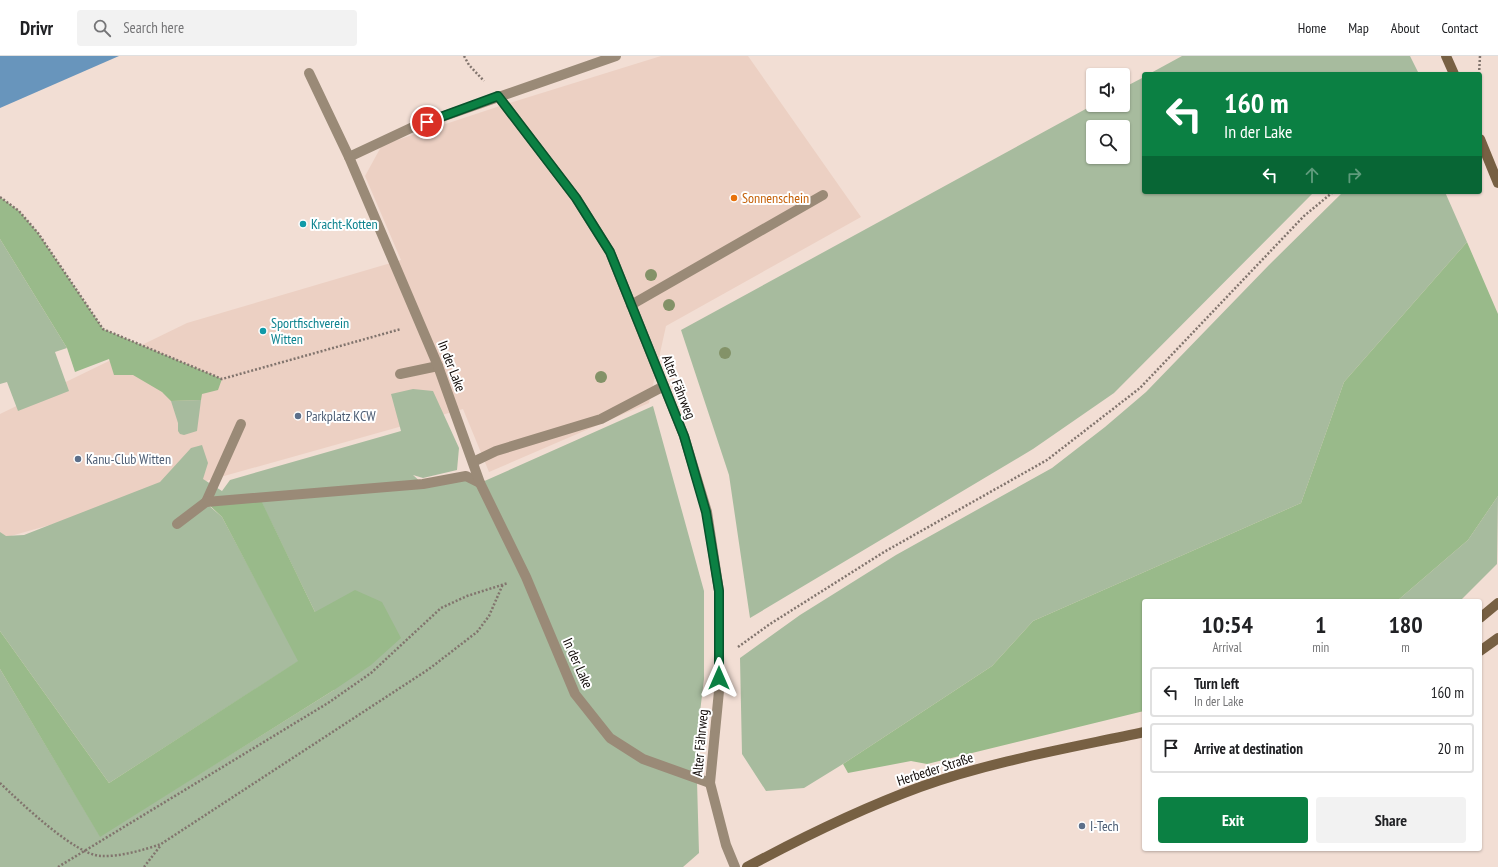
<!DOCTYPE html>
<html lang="en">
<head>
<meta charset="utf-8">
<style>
  :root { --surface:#fff; --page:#f2f2f2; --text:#202124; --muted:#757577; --line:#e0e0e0; --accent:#0b8043 }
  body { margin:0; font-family:"PT Sans Narrow",sans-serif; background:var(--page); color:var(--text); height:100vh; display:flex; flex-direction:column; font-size:15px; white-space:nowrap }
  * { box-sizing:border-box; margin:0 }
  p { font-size:13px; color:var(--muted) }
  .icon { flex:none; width:22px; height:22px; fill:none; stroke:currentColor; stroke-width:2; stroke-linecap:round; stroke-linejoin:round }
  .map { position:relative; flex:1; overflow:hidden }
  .sheet { position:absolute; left:1142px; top:543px; width:340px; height:252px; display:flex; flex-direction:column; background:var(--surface); border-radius:4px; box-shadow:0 1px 3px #0004 }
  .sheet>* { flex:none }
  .guide { position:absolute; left:1142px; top:16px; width:340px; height:122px; border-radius:4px; box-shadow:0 1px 3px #0004; background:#0b8043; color:#fff; overflow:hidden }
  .buttons { position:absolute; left:1086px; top:12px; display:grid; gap:8px }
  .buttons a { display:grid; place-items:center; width:44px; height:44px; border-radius:4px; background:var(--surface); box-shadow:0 1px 3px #0004; font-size:20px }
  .pin { position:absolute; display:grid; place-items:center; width:34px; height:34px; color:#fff; margin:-17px; border:2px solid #fff; border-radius:50%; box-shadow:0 1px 4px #0007 }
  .me { position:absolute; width:44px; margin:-22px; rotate:0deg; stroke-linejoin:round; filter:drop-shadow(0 0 3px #0008) }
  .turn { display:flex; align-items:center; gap:14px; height:84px; padding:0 16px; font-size:18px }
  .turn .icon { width:52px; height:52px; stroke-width:2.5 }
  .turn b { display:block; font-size:28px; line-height:34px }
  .lanes { display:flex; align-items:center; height:38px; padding:0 16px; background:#0003; justify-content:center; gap:20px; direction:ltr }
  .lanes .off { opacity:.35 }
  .eta { display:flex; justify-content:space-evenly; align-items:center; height:68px; text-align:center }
  .eta b { font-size:24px; font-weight:700; line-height:28px }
  .button { display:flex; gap:8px; margin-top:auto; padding:8px 16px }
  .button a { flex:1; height:46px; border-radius:4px; background:var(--accent); color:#fff; font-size:16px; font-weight:700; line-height:46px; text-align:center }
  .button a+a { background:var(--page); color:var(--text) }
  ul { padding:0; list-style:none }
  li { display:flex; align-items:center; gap:12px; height:50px; margin:0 8px 6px; padding:0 8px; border:2px solid var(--line); border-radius:4px }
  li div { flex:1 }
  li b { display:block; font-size:15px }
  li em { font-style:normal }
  header { display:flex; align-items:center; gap:24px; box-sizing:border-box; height:56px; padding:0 20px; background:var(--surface); border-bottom:1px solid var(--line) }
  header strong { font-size:19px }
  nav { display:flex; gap:22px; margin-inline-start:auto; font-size:14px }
  .search { width:280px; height:36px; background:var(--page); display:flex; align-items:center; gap:10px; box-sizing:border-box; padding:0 14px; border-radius:4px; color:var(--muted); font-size:15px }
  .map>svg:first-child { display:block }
  .built { fill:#ecd0c3 }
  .green { fill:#a7bb9e; fill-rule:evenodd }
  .forest { fill:#99ba8a }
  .water { fill:#6895bc }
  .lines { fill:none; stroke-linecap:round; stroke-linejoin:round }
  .path { stroke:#81746d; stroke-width:2.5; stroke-dasharray:2 2; stroke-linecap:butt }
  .service { stroke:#9a8a77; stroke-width:10 }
  .minor { stroke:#9a8a77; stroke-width:10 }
  .secondary { stroke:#776043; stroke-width:10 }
  .tree { fill:#839268 }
  .route-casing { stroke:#07532c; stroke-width:10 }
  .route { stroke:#0b8043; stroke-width:7 }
  .food-dot { fill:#e8710a; stroke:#fff; stroke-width:1.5 }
  .culture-dot { fill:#0f9aa8; stroke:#fff; stroke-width:1.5 }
  .service-dot { fill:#5c6f8a; stroke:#fff; stroke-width:1.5 }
  .labels { text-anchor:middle; stroke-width:4; stroke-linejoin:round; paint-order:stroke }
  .food-label { font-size:14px; fill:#c56008; stroke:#fff; text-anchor:start }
  .culture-label { font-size:14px; fill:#0d838f; stroke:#fff; text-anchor:start }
  .street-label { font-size:14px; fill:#100a07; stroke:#fff }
  .service-label { font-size:14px; fill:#4e5e75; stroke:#fff; text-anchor:start }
</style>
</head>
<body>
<header>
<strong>Drivr</strong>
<div class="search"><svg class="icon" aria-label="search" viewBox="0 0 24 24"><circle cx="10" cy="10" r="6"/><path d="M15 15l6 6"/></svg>Search here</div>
<nav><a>Home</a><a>Map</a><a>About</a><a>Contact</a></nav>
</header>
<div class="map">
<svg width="1498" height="811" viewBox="0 0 1498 811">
  <rect width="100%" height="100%" fill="#f2ded4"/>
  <polygon class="built" points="661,0 748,0 861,161 666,270 649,347 489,416 463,353 0,483 0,358 187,267 401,204 365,120 382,89 503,49"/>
  <g class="green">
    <polygon points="1182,0 1410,0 1419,18 1149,18"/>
    <path d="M 1144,21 L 1144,136 L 1314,136 L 1114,337 L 1033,393 L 750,562 L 729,419 L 681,274 L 1093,49 L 1123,49 L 1123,32 ZM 1093,71 L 1123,71 L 1123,101 L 1093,101 Z"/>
    <polygon points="1343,136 1445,136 1467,186 1344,326 1301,447 1033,565 992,610 843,708 804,732 766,735 742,698 740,602 800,559 896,499 1052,412 1105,371 1146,336 1269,209"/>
    <polygon points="0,183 67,292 55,296 69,335 18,355 7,326 0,328"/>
    <polygon points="413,333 433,335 459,392 457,414 423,422 413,419 423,428 466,420 480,427 653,350 704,535 704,623 696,689 699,797 683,811 0,811 0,613 100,780 334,634 315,556 260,443 206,447 222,461 299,605 109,727 0,575 0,476 6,480 24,479 160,426 191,392 202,389 208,407 203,423 222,435 230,424 401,375 391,338"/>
    <polygon points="201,344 197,375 184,379 180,378 178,375 178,367 171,345"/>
    <polygon points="1498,440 1497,508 1460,545 1397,545 1468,484"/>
  </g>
  <g class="forest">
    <polygon points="0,141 19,155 38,177 103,273 222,323 218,334 202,338 201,344 171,345 162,336 133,319 114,319 109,303 75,316 67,292 0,183"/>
    <polygon points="1467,186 1498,258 1498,440 1468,484 1397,545 1144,545 1144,655 927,708 911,705 848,717 843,708 992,610 1033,565 1301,447 1344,326"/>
    <polygon points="260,442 315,556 355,534 382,546 401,582 371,609 334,634 100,781 0,613 0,575 109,727 298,605 222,461 206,446"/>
  </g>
  <polygon class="water" points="0,0 119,0 0,52"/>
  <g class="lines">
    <g class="path">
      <polyline points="464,0 469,9 484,25"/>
      <polyline points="1479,18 1480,0"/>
      <polyline points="0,141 19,155 38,177 103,273 222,323 401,273"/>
      <polyline points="738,591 770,568 884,496 1047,404 1140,332 1304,160 1333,136"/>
      <path d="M 0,727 C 20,746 75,799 101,800 C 119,801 144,794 161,788 L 429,613 L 477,576 L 489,560 L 503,528"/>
      <polyline points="58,811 328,647 371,617 441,552 467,540 508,527"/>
      <polyline points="144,811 161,789"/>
    </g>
    <g class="service">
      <polyline points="309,17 349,101"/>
      <polyline points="631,249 823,139"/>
      <polyline points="400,318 438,310"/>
      <polyline points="473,406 496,395 601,363 664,330"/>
      <polyline points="206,446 241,368"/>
      <polyline points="177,468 206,446 423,428 466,420 480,427"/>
    </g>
    <g class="minor">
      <polyline points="616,0 413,71 349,101 438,310 480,427 526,521 575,638 610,682 643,703 710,727"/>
      <polyline points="498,40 576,142 610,196 684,380 707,456 719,535 719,635 710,727 726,789 735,811"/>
    </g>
    <g class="secondary">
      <polyline points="1446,0 1454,18"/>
      <polyline points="1480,83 1498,127"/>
      <polyline points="1480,562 1498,547"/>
      <polyline points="1480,595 1498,582"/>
      <path d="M 747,811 C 803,781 860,753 920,731 C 992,705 1070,692 1144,676"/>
    </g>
  </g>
  <g class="tree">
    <circle cx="651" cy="219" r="6"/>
    <circle cx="669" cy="249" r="6"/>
    <circle cx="725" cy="297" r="6"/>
    <circle cx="601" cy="321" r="6"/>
  </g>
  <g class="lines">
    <g class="route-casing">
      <polyline id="route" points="427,66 498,40 576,142 610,196 684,380 706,456 719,535 719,622"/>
    </g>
    <use href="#route" class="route"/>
  </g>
  <circle class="food-dot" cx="734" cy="142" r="4"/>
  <g class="culture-dot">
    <circle cx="303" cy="168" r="4"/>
    <circle cx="263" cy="275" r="4"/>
  </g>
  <g class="service-dot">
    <circle cx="298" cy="360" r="4"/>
    <circle cx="78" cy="403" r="4"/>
    <circle cx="1082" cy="770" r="4"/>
  </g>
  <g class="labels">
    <g class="food-label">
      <text x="742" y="147">Sonnenschein</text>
    </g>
    <g class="culture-label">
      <text x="311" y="173">Kracht-Kotten</text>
      <text x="271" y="272">Sportfischverein<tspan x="271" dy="16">Witten</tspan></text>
    </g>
    <g class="street-label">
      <text transform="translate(452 310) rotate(69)" y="5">In der Lake</text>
      <text transform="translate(679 331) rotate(68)" y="5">Alter Fährweg</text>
      <text transform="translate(578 607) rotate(66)" y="5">In der Lake</text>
      <text transform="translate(700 687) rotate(-85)" y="5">Alter Fährweg</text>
      <text transform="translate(935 713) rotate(-18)" y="5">Herbeder Straße</text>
    </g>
    <g class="service-label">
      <text x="306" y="365">Parkplatz KCW</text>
      <text x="86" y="408">Kanu-Club Witten</text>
      <text x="1090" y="775">I-Tech</text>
    </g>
  </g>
</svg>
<div class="buttons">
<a><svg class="icon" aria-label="sound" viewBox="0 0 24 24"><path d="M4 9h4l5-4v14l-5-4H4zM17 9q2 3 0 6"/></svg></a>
<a><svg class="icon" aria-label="search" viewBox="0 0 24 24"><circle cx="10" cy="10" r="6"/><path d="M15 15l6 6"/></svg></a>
</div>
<div class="pin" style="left:427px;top:66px;background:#d93025"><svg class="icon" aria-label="arrive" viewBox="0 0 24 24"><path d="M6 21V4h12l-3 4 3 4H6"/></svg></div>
<svg class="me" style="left:719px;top:622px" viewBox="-20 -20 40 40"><path d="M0-17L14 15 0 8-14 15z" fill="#0b8043" stroke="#fff" stroke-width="4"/></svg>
<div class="guide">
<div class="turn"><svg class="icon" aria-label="left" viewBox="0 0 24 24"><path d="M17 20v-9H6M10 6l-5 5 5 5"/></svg><div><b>160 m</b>In der Lake</div></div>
<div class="lanes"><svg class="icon" aria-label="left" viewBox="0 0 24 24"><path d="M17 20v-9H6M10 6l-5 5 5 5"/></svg><svg class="icon off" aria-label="ahead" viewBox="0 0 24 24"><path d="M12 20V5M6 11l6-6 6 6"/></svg><svg class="icon off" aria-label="right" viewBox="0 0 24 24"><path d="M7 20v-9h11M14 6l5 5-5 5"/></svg></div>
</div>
<section class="sheet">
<div class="eta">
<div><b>10:54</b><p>Arrival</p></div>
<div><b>1</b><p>min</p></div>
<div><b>180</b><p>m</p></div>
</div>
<ul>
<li><svg class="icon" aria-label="left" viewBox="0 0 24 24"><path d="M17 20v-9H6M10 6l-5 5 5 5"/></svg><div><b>Turn left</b><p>In der Lake</p></div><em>160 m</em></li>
<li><svg class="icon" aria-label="arrive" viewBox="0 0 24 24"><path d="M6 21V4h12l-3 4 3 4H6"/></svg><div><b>Arrive at destination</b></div><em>20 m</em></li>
</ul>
<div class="button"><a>Exit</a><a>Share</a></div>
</section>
</div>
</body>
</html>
